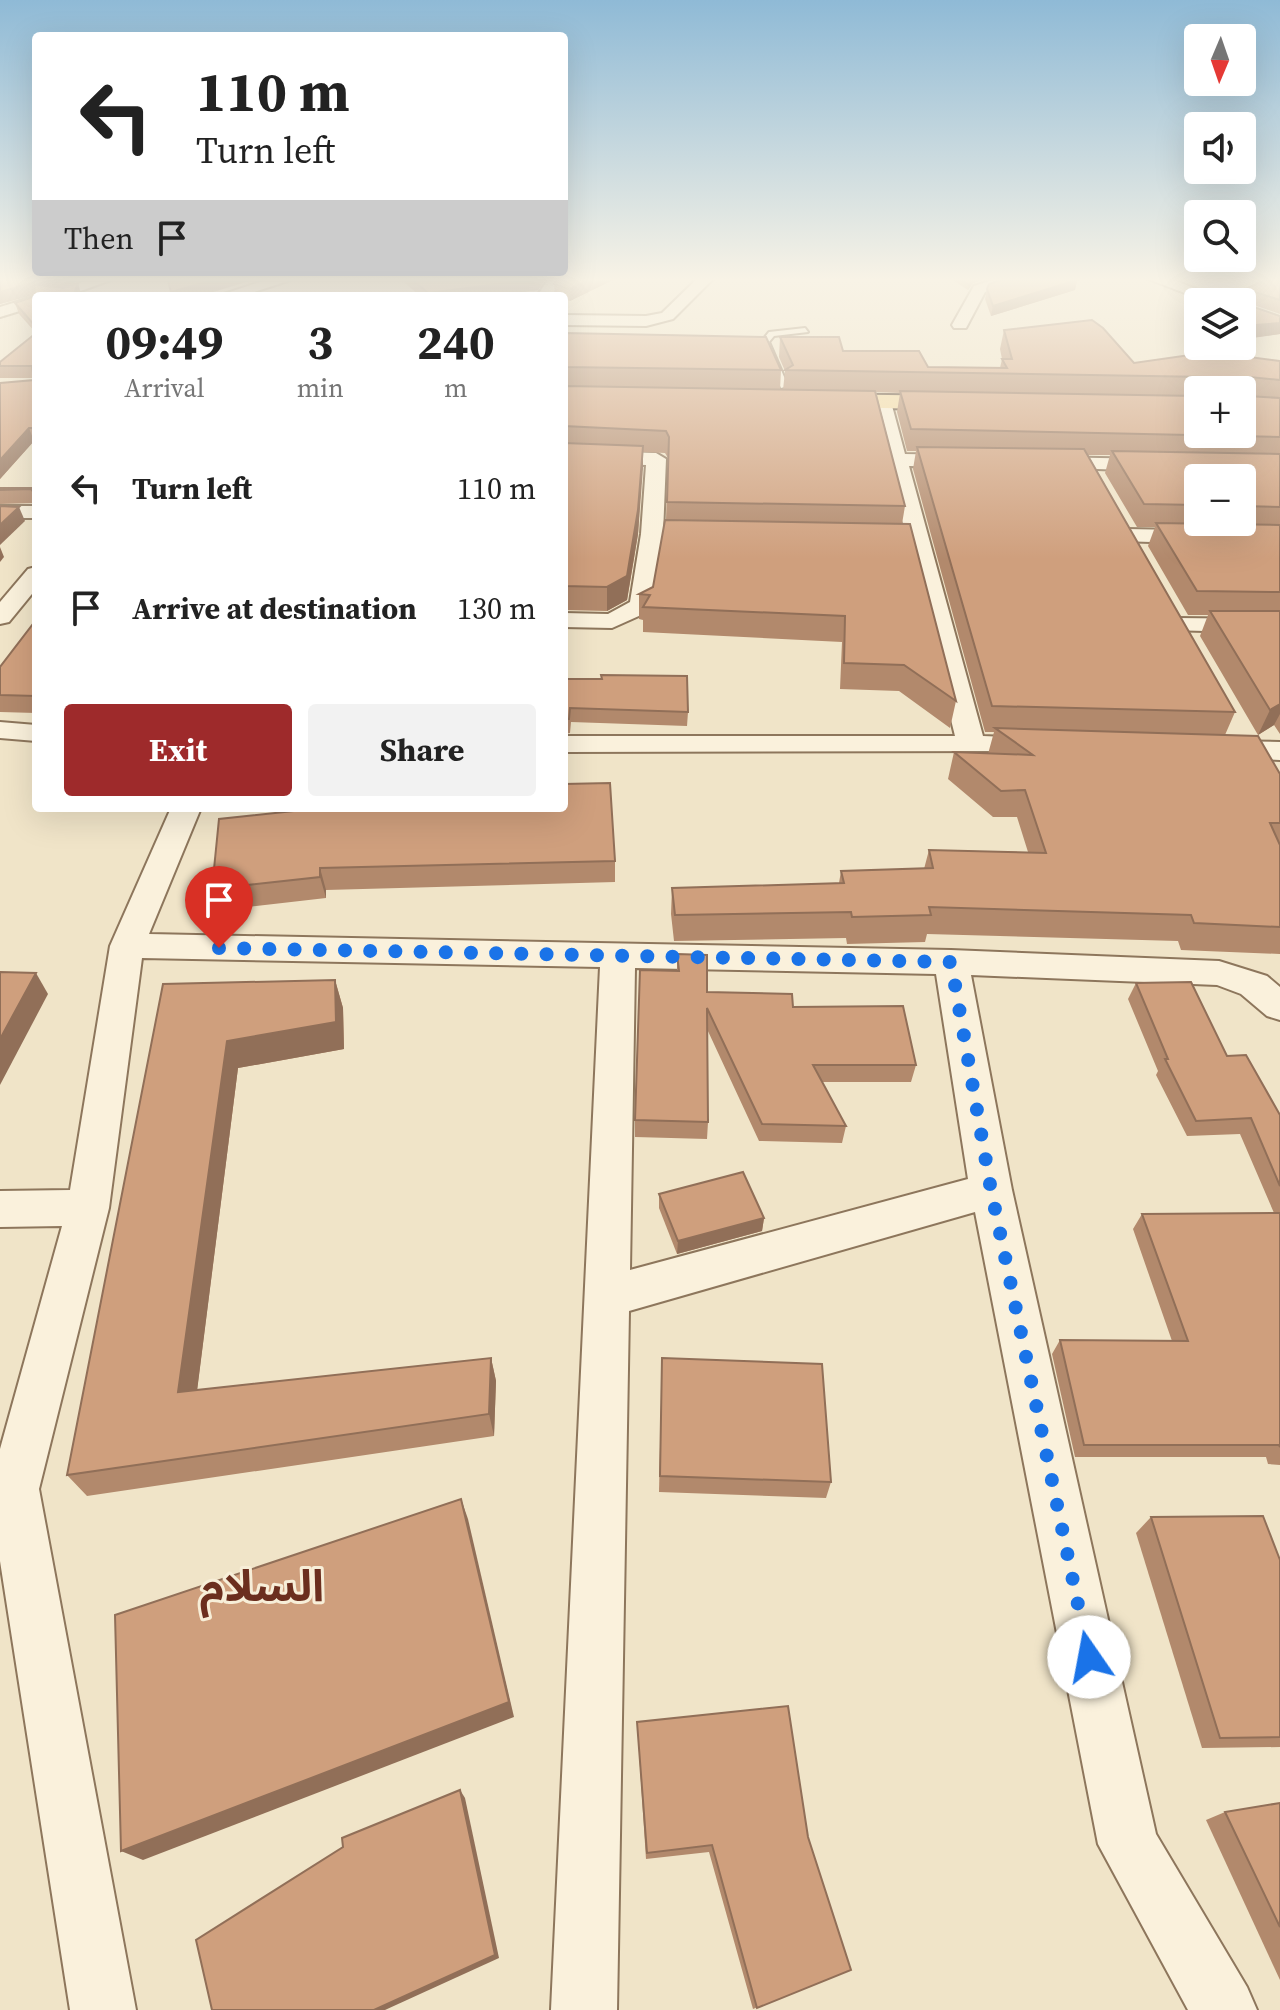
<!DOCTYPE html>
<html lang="en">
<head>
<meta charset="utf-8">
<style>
  :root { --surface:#fff; --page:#f2f2f2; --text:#222; --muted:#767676; --accent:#9e2a2b }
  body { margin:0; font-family:"Source Serif 4","Noto Sans Arabic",serif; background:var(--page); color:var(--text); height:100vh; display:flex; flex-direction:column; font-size:30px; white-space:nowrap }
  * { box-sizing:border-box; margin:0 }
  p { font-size:26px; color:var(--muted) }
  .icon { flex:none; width:44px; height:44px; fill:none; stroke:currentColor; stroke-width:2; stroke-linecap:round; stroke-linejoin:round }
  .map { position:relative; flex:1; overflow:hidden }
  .panel { position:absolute; left:32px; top:292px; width:536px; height:520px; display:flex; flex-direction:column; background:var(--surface); border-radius:8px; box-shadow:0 8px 32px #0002 }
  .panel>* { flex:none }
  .guide { position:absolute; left:32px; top:32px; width:536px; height:244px; border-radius:8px; box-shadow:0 8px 32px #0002; background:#fff; color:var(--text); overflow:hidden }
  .needle { width:52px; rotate:182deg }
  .buttons { position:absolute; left:1184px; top:24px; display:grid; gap:16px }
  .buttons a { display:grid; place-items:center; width:72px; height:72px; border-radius:8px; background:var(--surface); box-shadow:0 8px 32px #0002; font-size:40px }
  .pin { position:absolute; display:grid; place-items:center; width:68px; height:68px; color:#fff; margin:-82px -34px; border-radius:50% 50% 50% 0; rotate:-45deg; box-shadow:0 0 8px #0007 }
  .pin .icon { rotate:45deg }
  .me { position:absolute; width:88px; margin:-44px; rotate:348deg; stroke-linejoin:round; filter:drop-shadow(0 0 6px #0008) }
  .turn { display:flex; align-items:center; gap:28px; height:168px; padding:0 32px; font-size:36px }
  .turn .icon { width:104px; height:104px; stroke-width:2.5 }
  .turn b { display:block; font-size:56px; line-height:68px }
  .then { display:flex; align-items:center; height:76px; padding:0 32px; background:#0003; gap:16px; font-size:30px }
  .eta { display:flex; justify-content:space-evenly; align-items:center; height:136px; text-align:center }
  .eta b { font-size:48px; font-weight:700; line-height:56px }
  .button { display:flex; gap:16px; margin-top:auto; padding:16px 32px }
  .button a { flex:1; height:92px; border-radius:8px; background:var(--accent); color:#fff; font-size:32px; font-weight:700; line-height:92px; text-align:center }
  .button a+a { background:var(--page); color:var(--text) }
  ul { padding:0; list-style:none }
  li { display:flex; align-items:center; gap:24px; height:120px; padding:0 32px }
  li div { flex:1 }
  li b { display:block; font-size:30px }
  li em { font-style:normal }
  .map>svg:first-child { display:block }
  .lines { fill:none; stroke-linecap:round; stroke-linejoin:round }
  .lane-casing { stroke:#8d765c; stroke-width:4 }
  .street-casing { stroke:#8d765c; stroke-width:4 }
  .primary-casing { stroke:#5b4430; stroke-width:4 }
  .lane { fill:#faf1dc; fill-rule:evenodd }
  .street { fill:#faf1dc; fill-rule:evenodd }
  .primary { fill:#f3d9a0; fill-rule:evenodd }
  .wall { fill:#b2896c; fill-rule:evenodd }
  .shaded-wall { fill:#916f58 }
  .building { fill:#cf9f7d; stroke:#916f58; stroke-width:2 }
  .route { stroke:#1a73e8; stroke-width:14; stroke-dasharray:0 25.2 }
  .labels { text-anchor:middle; stroke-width:6; stroke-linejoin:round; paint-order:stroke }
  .near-district-label { font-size:44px; font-weight:bold; fill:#6b2e1e; stroke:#f7eed8 }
</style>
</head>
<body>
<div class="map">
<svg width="1280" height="2010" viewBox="0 0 1280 2010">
  <rect width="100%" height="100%" fill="#f0e4c8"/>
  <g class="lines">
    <g class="lane-casing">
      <polygon id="lane" points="805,328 808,332 774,336 769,342 788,386 781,388 761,342 769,332"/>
    </g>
    <g class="street-casing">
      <g id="street">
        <polygon points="96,277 119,277 67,296 45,296"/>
        <polygon points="275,277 300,277 242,296 218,296"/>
        <polygon points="550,277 564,277 551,296 537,296"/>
        <polygon points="699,277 715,277 673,319 646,326 564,325 564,315 646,316 662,313"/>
        <polygon points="1003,277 1027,277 985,292 966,328 954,328 952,325 974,286"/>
        <polygon points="1143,277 1165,277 1231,302 1208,302"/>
        <polygon points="36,296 36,306 0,317 0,307"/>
        <polygon points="882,397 891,402 905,454 962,455 972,461 962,467 909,466 983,736 1048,739 1052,745 1048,751 564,752 564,736 955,736 873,402"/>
        <polygon points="564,450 656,453 666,459 663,534 653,606 650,611 612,628 564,627 564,613 608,614 630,602 641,534 646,465 564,462"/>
        <polygon points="1046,457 1154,459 1164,465 1154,471 1039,467 1036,463"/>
        <rect x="0" y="506" width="36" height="12"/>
        <polygon points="1127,529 1280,532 1280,546 1119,541 1116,536 1119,531"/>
        <polygon points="36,567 36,589 9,622 0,624 0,602 28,569"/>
        <polygon points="1176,618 1280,619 1280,633 1167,630 1164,625"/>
        <polygon points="0,722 36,725 36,741 0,738"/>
        <polygon points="1218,741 1280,742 1280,760 1208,756 1204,750 1208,744"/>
        <path d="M 171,808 L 201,808 L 149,934 L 951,950 L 1219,961 L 1267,976 L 1280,987 L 1280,1020 L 1267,1016 L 1241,994 L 1217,985 L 971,975 L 1012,1190 L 1156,1834 L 1247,1987 L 1257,2010 L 1188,2010 L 1098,1844 L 975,1212 L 629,1311 L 617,2010 L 551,2010 L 600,967 L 142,958 L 109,1208 L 39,1489 L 136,2010 L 70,2010 L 0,1561 L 0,1449 L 62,1226 L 0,1227 L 0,1191 L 70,1190 L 110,946 ZM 635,968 L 936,974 L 968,1179 L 630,1270 Z"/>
      </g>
    </g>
    <g class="primary-casing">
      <polygon id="primary" points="818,394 958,396 969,403 958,410 810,406 807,401"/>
    </g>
    <use href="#lane" class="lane"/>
    <use href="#street" class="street"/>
    <use href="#primary" class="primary"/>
  </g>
  <g class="wall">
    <polygon points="0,277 86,277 62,288 81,294 81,296 36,296 36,441 34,441 0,479 0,383 34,380 34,378 0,378 0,362 36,333 19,314 15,303 35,296 34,294 0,304"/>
    <polygon points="398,277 547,277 538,290 490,296 420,296"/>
    <polygon points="619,277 570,301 564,299 564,296 555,296 554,284"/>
    <polygon points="948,277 992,277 973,283 968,290"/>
    <polygon points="1280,277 1280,314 1245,302 1245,304 1280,334 1242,339 1242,302 1245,289"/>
    <polygon points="1077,280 1075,290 991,316 985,299 987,289"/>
    <polygon points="1198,308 1198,325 1192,321 1195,309"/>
    <path d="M 1004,330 L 1134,363 L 1280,361 L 1280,734 L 1274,725 L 1258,735 L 1200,636 L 1208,615 L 1188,615 L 1148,546 L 1155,527 L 1137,527 L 1105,473 L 1110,455 L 1088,455 L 1235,712 L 1225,735 L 1280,774 L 1280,954 L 1181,950 L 1178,941 L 927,934 L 925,942 L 847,944 L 846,938 L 674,941 L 671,914 L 672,888 L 839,883 L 841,871 L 924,869 L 929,850 L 1028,852 L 1017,817 L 993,817 L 948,779 L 954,752 L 988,754 L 994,732 L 985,732 L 913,469 L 916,451 L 907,451 L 897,412 L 900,393 L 876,392 L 905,506 L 902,524 L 956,701 L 950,728 L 899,691 L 840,689 L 842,642 L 643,632 L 643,620 L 639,619 L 639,594 L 653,587 L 666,520 L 668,458 L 665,453 L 643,452 L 638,534 L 627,600 L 607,611 L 564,610 L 564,333 L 781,370 L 780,390 L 783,390 L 785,371 L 779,357 L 780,337 L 928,367 L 1000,368 L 1002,359 L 1000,349 ZM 1198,390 L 1242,390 L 1198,434 ZM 1198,478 L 1242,478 L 1242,522 L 1198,522 Z"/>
    <polygon points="0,488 36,488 36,503 0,504"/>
    <polygon points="36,620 36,713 0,712 0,667"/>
    <polygon points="564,679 688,712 687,726 571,722 570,733 564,734"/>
    <polygon points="322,808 615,861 615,882 326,890 326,898 220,910 212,889"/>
    <polygon points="677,954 707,992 793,1007 916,1065 911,1082 822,1082 846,1126 842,1143 759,1141 707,1029 708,1122 707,1139 635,1137 635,1120 677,971"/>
    <polygon points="335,980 343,1008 344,1049 238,1068 197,1390 491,1358 496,1381 494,1436 87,1496 67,1475 163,984"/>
    <polygon points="1136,983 1227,1056 1280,1115 1280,1465 1268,1464 1266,1457 1075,1457 1052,1354 1060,1340 1172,1341 1133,1229 1142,1214 1274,1213 1240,1134 1187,1136 1156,1075 1158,1071 1128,999"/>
    <polygon points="659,1194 764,1218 762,1231 677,1254 659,1208"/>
    <polygon points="662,1358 831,1482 826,1498 659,1492"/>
    <polygon points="1151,1517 1280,1560 1280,1747 1202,1748 1136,1533"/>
    <polygon points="637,1722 808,1837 851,1970 753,2009 709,1852 646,1859"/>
    <polygon points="1280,1803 1280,1980 1206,1820 1225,1812"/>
  </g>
  <g class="shaded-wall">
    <polygon points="57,277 86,277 43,296 38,285"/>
    <polygon points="223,277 263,277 200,296 172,296 171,292"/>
    <polygon points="538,277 547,277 538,290 490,296 428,296 428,293"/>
    <polygon points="595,277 619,277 570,301 569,289"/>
    <polygon points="976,277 992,277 973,283 968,290 969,285 974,278"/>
    <polygon points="1077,280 1075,290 991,316 993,306"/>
    <polygon points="34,282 38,294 0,304 0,292"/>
    <polygon points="78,283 81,294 81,296 73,296"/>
    <polygon points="1280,323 1280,334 1245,339 1249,326"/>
    <polygon points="29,428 34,441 0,479 0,460"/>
    <polygon points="643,446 643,468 638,534 627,600 607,611 607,587"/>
    <polygon points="19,507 25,521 0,545 0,525"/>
    <polygon points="0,547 4,557 0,562"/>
    <polygon points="1280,704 1280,714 1274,725 1258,735 1270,710"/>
    <polygon points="320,868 326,890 326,898 320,877"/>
    <polygon points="36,973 48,994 0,1085 0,1039"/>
    <polygon points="335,980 343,1008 344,1049 238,1068 194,1415 178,1392 227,1041"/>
    <polygon points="764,1218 762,1231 677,1254 678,1241"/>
    <polygon points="491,1358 496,1381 494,1436 489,1414"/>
    <polygon points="461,1499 468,1519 514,1717 143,1860 121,1851"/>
    <polygon points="460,1790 465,1798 499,1958 385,2010 374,2010"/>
  </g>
  <g class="building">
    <polygon points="0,277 57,277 38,285 63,288 78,283 73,296 36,296 36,327 15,303 35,296 34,282 0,292"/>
    <polygon points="167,277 223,277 171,292"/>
    <polygon points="409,277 538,277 537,279 428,293"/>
    <polygon points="558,277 595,277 569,289 554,284"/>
    <polygon points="957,277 976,277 974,278 969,285"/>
    <polygon points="1009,277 1063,277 1077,280 993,306 987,289 989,284"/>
    <polygon points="1272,277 1280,277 1280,300 1245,289"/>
    <polygon points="1244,289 1245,304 1280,316 1280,323 1242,326 1242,302 1213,302"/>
    <polygon points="1092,320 1103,328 1134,363 1211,352 1280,361 1280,380 1250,377 1248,396 1280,398 1280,437 911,429 900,391 1198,396 1198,434 1242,434 1242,390 1206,390 1207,377 785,370 793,365 780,337 839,337 843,351 919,351 928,367 1007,368 1002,359 1012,359 1004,330"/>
    <polygon points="36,333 36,428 29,428 0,460 0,383 34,380 32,366 0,366 0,362"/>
    <polygon points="564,333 766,337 781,370 564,367"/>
    <polygon points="564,386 875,391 905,506 667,502 669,437 666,431 564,426"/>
    <polygon points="564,443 643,446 638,510 627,576 607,587 564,586"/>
    <polygon points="917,447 1084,449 1235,712 992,706"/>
    <polygon points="1112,451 1280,454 1280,507 1242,506 1242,478 1198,478 1198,505 1144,504"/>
    <polygon points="0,488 36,488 36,491 34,493 31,489 0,490"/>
    <polygon points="0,506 19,507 0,525"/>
    <polygon points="665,520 910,524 956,701 904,665 844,663 845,616 643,607 650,595 639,594 653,587"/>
    <polygon points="1156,523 1280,525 1280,592 1197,591"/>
    <polygon points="1210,611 1280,611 1280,704 1270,710"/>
    <polygon points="36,620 36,696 0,695 0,667"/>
    <polygon points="601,675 687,676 688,712 570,708 569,719 564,719 564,679 602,679"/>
    <polygon points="995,728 1258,736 1280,774 1280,823 1270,823 1280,845 1280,927 1194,923 1191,915 929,907 931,915 852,917 851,912 675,915 672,888 844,883 841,871 933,868 929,850 1046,853 1025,790 1001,791 954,752 1033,755"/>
    <polygon points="610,783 615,861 320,868 320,877 212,889 219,819 322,808 564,808 564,784"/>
    <polygon points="677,954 707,955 707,992 792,994 793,1007 903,1006 916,1065 813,1065 846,1126 762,1124 707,1008 708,1122 635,1120 640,970 679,971"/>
    <polygon points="0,972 36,973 0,1039"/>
    <polygon points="335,980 336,1022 227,1041 178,1392 491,1358 489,1414 67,1475 163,984"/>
    <polygon points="1191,982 1227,1056 1246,1055 1280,1115 1280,1186 1251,1118 1196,1121 1165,1059 1168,1059 1136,983"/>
    <polygon points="743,1172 764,1218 678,1241 659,1194"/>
    <polygon points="1280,1213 1280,1447 1279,1445 1084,1445 1060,1340 1188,1341 1142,1214"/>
    <polygon points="662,1358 822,1364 831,1482 660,1476"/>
    <polygon points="461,1499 509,1702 121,1851 115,1615"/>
    <polygon points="1263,1516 1280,1560 1280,1737 1220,1738 1151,1517"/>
    <polygon points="788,1706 808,1837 851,1970 757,2008 712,1845 647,1853 637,1722"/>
    <polygon points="460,1790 495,1955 374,2010 212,2010 196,1940 343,1847 342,1838"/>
    <polygon points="1280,1803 1280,1927 1225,1812"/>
  </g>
  <linearGradient id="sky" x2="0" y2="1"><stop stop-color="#8fbad6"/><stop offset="0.5" stop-color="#f8f3e6"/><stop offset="1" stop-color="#f8f3e6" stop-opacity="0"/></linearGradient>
  <rect width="1280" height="559" fill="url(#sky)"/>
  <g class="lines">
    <polyline class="route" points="219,948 951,962 991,1190 1089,1657"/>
  </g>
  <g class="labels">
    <g class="near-district-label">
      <text x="262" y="1601">السلام</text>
    </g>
  </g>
</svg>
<div class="buttons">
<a><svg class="needle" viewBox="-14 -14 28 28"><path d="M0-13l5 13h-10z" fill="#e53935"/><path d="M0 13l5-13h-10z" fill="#767676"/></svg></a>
<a><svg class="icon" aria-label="sound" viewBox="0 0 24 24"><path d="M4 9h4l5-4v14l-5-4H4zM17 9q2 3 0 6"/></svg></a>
<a><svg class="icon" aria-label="search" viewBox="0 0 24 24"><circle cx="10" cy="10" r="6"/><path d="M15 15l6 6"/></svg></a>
<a><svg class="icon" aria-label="layers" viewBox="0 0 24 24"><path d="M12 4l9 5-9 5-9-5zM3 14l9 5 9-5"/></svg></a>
<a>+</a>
<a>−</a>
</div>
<div class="pin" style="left:219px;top:948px;background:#d93025"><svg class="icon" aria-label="arrive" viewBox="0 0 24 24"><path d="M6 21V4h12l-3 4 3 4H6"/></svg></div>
<svg class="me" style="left:1089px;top:1657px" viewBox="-20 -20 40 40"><circle r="19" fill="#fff"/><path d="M0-13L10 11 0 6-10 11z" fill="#1a73e8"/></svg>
<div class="guide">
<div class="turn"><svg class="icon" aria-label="left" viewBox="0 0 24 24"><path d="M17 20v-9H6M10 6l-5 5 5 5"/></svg><div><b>110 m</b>Turn left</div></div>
<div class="then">Then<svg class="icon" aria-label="arrive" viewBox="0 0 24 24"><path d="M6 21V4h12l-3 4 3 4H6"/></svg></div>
</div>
<section class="panel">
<div class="eta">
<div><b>09:49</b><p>Arrival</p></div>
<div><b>3</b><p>min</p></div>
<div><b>240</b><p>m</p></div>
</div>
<ul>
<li><svg class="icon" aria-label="left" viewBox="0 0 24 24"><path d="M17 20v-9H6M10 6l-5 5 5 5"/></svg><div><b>Turn left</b></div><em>110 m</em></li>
<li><svg class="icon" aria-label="arrive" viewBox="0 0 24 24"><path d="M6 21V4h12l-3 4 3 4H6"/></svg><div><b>Arrive at destination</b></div><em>130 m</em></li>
</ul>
<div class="button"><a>Exit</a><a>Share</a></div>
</section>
</div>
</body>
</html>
